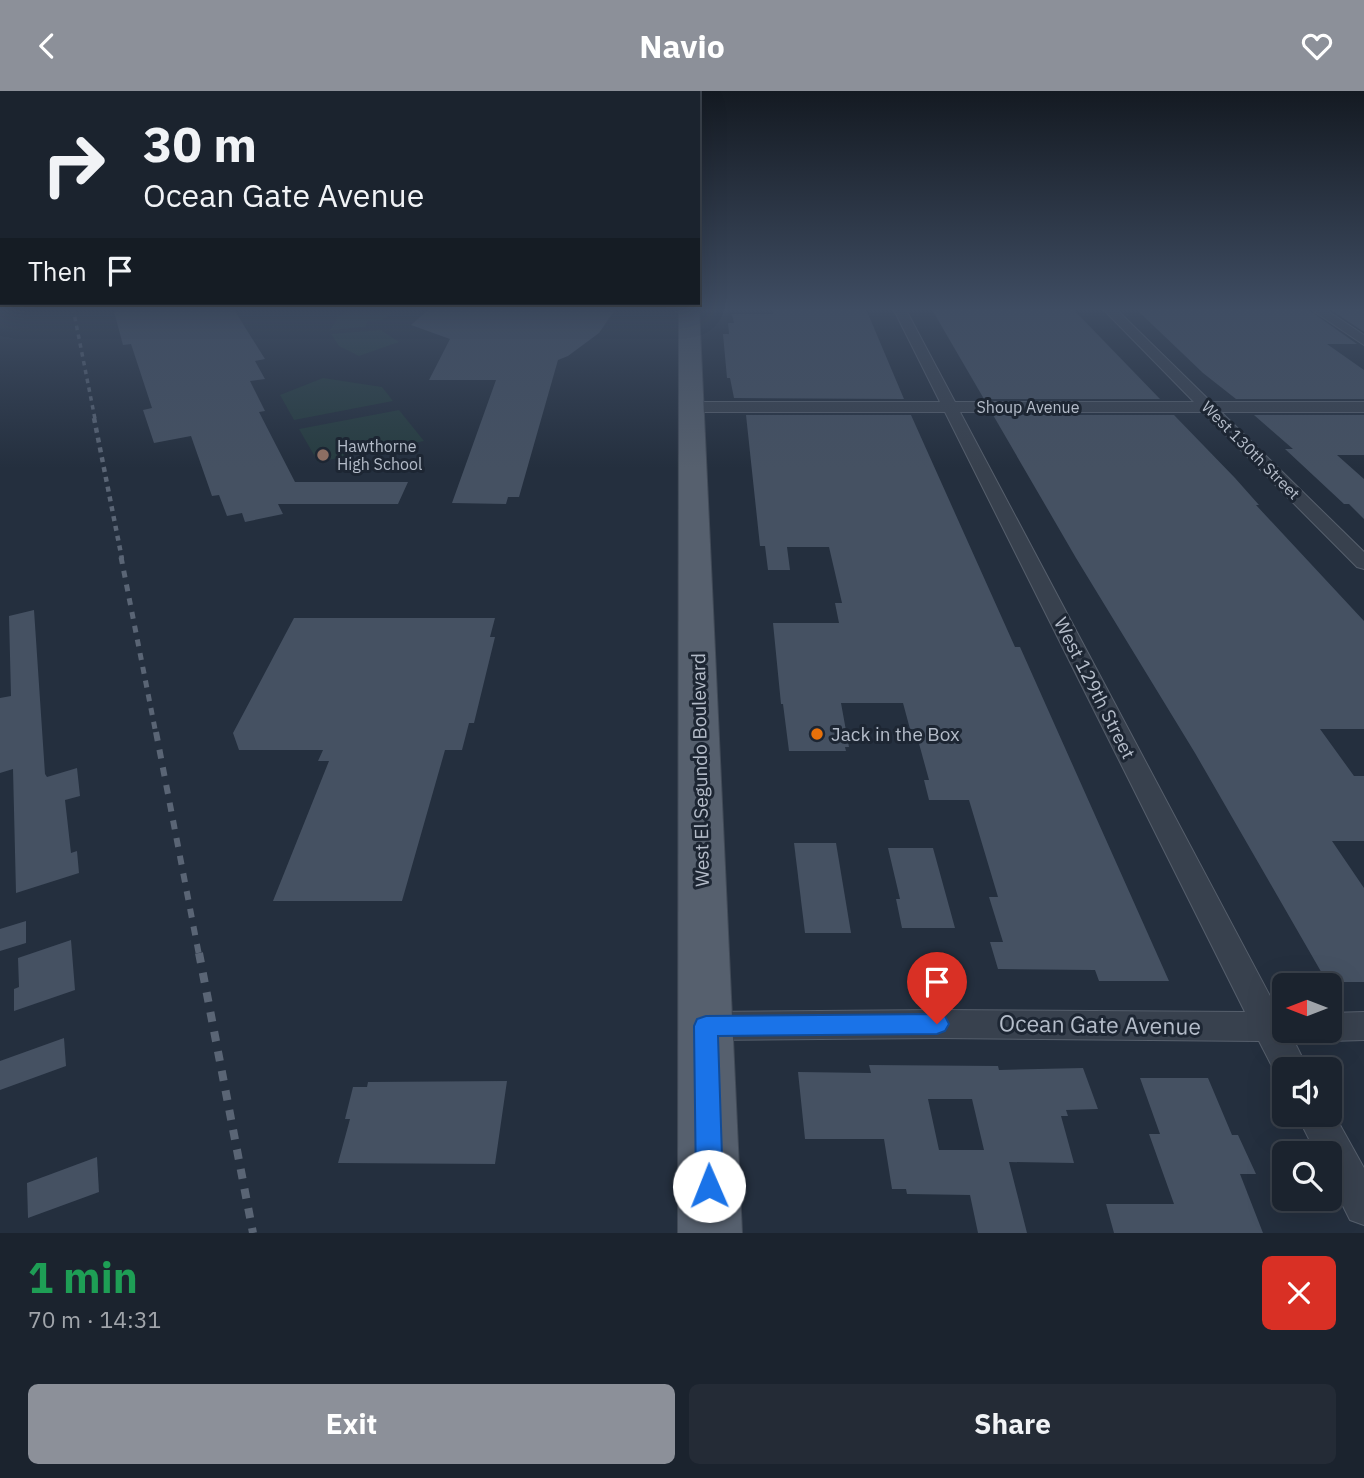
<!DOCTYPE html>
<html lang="en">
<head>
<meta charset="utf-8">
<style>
  :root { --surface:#1b232e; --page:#242b36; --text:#f1f3f6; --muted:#a0a4aa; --line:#39404a; --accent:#8c9099 }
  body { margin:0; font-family:"IBM Plex Sans",sans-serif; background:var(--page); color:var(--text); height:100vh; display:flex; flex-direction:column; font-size:26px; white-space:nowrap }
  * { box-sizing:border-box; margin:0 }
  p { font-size:23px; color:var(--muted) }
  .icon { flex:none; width:38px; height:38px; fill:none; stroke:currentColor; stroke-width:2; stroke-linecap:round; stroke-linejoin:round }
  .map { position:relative; height:1142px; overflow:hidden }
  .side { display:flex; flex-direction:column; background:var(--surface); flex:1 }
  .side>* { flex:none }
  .banner { position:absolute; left:0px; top:0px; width:700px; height:214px; box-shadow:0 7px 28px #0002,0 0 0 2px var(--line); background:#1b232e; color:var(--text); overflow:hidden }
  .needle { width:46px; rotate:270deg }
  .tools { position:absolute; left:1272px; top:882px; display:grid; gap:14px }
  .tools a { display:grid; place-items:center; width:70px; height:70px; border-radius:10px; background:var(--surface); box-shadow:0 7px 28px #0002,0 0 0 2px var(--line); font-size:35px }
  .pin { position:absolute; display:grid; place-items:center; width:60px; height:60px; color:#fff; margin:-72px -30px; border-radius:50% 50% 50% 0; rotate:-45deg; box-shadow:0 0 7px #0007 }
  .pin .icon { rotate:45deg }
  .me { position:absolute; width:77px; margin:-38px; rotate:359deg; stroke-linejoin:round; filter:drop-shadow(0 0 5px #0008) }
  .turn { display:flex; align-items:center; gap:24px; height:147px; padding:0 28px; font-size:32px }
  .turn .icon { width:91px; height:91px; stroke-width:2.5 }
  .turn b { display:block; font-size:49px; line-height:60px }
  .then { display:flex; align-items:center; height:66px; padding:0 28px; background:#0003; gap:14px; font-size:26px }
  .round { display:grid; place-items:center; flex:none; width:74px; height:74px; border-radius:10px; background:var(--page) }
  .summary { display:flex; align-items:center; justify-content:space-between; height:119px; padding:0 28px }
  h1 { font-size:42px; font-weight:700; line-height:52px; color:#1e9e55 }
  .primary-button { display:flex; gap:14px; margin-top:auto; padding:14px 28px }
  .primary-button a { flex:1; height:80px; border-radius:10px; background:var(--accent); color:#fff; font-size:28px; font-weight:700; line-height:80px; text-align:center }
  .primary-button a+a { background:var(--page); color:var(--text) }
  header { display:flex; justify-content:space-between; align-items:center; height:91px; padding:0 28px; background:var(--accent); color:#fff; font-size:32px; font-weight:700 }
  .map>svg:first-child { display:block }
  .green { fill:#263c3f }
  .building { fill:#455162; fill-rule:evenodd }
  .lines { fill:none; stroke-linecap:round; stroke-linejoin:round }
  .street-casing { stroke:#565f6c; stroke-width:2 }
  .primary-casing { stroke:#414a57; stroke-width:2 }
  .street { fill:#38414e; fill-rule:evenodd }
  .primary { fill:#56606e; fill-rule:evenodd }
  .rail-far4 { stroke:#5a6575; stroke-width:3.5; stroke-dasharray:4.5 4.5; stroke-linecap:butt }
  .rail-far3 { stroke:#5a6575; stroke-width:4.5; stroke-dasharray:5 5; stroke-linecap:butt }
  .rail-far2 { stroke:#5a6575; stroke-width:5; stroke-dasharray:7 7; stroke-linecap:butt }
  .rail-far1 { stroke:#5a6575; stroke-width:6; stroke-dasharray:9 9; stroke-linecap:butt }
  .rail { stroke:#5a6575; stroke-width:8; stroke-dasharray:10 10; stroke-linecap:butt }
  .route { fill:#1a73e8; stroke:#114b97; stroke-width:2 }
  .education-dot { fill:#8d6e63; stroke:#1d2633; stroke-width:2.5 }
  .food-dot { fill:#e8710a; stroke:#1d2633; stroke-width:2.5 }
  .labels { text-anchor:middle; stroke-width:6; stroke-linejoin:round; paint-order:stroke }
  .far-street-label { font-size:16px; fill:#b4bcc9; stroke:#1d2633 }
  .far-poi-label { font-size:16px; fill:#b4bcc9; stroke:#1d2633; text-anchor:start }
  .street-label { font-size:19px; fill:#b4bcc9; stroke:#1d2633 }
  .poi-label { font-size:19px; fill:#b4bcc9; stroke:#1d2633; text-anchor:start }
  .near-street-label { font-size:23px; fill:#b4bcc9; stroke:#1d2633 }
</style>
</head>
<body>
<header><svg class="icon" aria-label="back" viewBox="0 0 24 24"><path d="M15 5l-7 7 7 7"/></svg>Navio<svg class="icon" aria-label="heart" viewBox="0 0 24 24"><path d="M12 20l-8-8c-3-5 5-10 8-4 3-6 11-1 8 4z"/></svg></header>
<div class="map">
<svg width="1364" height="1142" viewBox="0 0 1364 1142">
  <rect width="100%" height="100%" fill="#242f3e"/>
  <g class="green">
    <polygon points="351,217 393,221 382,229 368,230 365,236 330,239 338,226"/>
    <polygon points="381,239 399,251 359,265 339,255 331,243"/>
    <polygon points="323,287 382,296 393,310 294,329 280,304"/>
    <polygon points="399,319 424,350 318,371 299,338"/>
  </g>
  <g class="building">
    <polygon points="113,217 233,217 265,268 255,270 265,288 250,290 265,320 259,321 295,391 408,391 398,413 278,413 283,423 245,431 242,422 227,425 219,404 212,405 191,345 154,352 143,319 152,317 131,253 123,254"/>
    <polygon points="430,217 616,217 599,242 568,265 558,269 519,406 508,406 506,413 452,412 496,289 429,289 450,248 411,234"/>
    <polygon points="772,217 866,218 904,308 734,307 730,287 727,287 723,243 729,243 728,232 734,232 732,223 773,223"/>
    <polygon points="931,217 1072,217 1160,308 984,308"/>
    <polygon points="1306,217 1357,253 1327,253 1364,279 1364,308 1236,308 1203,282 1136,218"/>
    <polygon points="1328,217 1364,217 1364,241"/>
    <polygon points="746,324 911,324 1015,556 1020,556 1169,890 1099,890 1095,879 998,878 990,851 1003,851 989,806 998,806 969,709 929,709 924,689 929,689 915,638 910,638 903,612 841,612 849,656 845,656 846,660 789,660 783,613 781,613 773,532 839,532 835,512 842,512 829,456 787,456 790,479 768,479 765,455 760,455"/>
    <polygon points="993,324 1174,324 1235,387 1259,414 1256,414 1364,530 1364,638 1320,638 1354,685 1364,685 1364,750 1332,750 1364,797 1364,891 1327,891 1195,662 1076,467"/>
    <polygon points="1254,324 1364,324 1364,364 1337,364 1364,388 1364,428 1349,413 1344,413 1285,358 1293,358"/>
    <polygon points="34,519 45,683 47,686 77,677 80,705 65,709 71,762 77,760 79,782 16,802 13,678 0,682 0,607 11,605 9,525"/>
    <polygon points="294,527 495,527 490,546 495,546 474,632 469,632 462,659 445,659 402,810 273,810 329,670 318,670 323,659 239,659 233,642"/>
    <polygon points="794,752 836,752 851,842 805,842"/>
    <polygon points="888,757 933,757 955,837 902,837 896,808 900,808"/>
    <polygon points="26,830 26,852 0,860 0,838"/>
    <polygon points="71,849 75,899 14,920 14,898 19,896 18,867"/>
    <polygon points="64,947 66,975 0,999 0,970"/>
    <path d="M 869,974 L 998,975 L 999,979 L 1083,977 L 1098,1018 L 1066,1019 L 1068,1025 L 1061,1025 L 1074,1072 L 1009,1071 L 1027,1142 L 978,1142 L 970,1104 L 907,1103 L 906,1098 L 892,1098 L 884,1048 L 805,1048 L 798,981 L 871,982 ZM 928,1008 L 972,1008 L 984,1059 L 939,1059 Z"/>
    <polygon points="1140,987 1208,987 1232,1044 1238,1044 1256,1083 1240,1083 1263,1142 1114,1142 1106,1113 1174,1113 1149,1043 1160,1043"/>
    <polygon points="507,990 495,1073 338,1072 350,1028 345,1028 353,996 367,996 368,991"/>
    <polygon points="97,1066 99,1101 28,1127 27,1092"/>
  </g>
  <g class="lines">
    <g class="street-casing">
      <g id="street">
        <polygon points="893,217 905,217 955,311 1194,311 1102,217 1115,217 1211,311 1364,311 1364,321 1221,321 1364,461 1364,478 1357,476 1203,321 960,321 1279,922 1284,923 1284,940 1295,940 1292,946 1308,978 1284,978 1284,991 1279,989 1259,950 937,947 706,949 694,945 689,935 694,925 706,921 937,919 1245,921 945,321 691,321 683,316 691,311 940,311"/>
        <polygon points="1309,217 1323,217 1364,244 1364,254"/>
        <polygon points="1364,921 1364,949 1330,950 1318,946 1315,940 1330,940 1330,922"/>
        <polygon points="1330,1016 1364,1077 1364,1134 1350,1129 1330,1089 1330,1062 1316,1062 1297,1024 1330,1024"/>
      </g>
    </g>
    <g class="primary-casing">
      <polygon id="primary" points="679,217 699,217 742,1142 678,1142"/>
    </g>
    <use href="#street" class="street"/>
    <use href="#primary" class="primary"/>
    <polyline class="rail-far4" points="73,217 95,328"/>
    <polyline class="rail-far3" points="94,327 122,468"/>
    <polyline class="rail-far2" points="121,466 156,643"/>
    <polyline class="rail-far1" points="156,641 199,864"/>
    <polyline class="rail" points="199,862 253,1142"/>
  </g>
  <linearGradient id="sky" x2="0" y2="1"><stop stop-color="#141a22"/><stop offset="0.58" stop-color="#3f4d63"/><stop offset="1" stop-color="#3f4d63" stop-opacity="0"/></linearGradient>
  <rect width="1364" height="377" fill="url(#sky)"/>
  <polygon class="route" points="937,923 945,925 949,933 945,940 937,943 718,945 723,1095 719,1104 709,1108 700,1104 696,1095 694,935 697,928 706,925"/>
  <circle class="education-dot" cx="323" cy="364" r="7"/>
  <circle class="food-dot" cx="817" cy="643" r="7"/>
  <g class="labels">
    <g class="far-street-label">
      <text x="1028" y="322">Shoup Avenue</text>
      <text transform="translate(1251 359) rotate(45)" y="6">West 130th Street</text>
    </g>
    <g class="far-poi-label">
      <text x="337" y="361">Hawthorne<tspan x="337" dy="18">High School</tspan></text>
    </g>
    <g class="street-label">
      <text transform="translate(1095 597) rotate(63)" y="7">West 129th Street</text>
      <text transform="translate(700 679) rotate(-91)" y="7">West El Segundo Boulevard</text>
    </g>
    <g class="poi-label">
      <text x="831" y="650">Jack in the Box</text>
    </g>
    <g class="near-street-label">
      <text transform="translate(1100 934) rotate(1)" y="8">Ocean Gate Avenue</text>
    </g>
  </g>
</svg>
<div class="tools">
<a><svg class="needle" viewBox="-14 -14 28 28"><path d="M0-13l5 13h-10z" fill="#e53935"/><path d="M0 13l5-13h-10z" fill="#a0a4aa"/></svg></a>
<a><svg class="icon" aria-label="sound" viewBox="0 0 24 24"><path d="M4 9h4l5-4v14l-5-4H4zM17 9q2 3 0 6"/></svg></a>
<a><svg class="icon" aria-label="search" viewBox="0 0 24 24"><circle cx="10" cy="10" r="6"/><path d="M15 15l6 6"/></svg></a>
</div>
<div class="pin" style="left:937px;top:933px;background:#d93025"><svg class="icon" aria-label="arrive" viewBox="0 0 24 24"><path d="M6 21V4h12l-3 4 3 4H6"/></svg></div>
<svg class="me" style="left:709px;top:1095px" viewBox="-20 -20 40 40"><circle r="19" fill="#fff"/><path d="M0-13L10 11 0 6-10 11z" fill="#1a73e8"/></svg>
<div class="banner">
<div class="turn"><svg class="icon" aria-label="right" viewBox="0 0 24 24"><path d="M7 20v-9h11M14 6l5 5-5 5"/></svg><div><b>30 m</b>Ocean Gate Avenue</div></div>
<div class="then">Then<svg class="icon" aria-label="arrive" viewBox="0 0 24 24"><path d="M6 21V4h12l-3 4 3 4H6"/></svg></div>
</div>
</div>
<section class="side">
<div class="summary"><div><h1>1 min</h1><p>70 m · 14:31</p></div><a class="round" style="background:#d93025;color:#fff"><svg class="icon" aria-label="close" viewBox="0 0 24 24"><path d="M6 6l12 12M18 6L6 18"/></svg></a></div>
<div class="primary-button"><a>Exit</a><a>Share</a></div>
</section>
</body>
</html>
